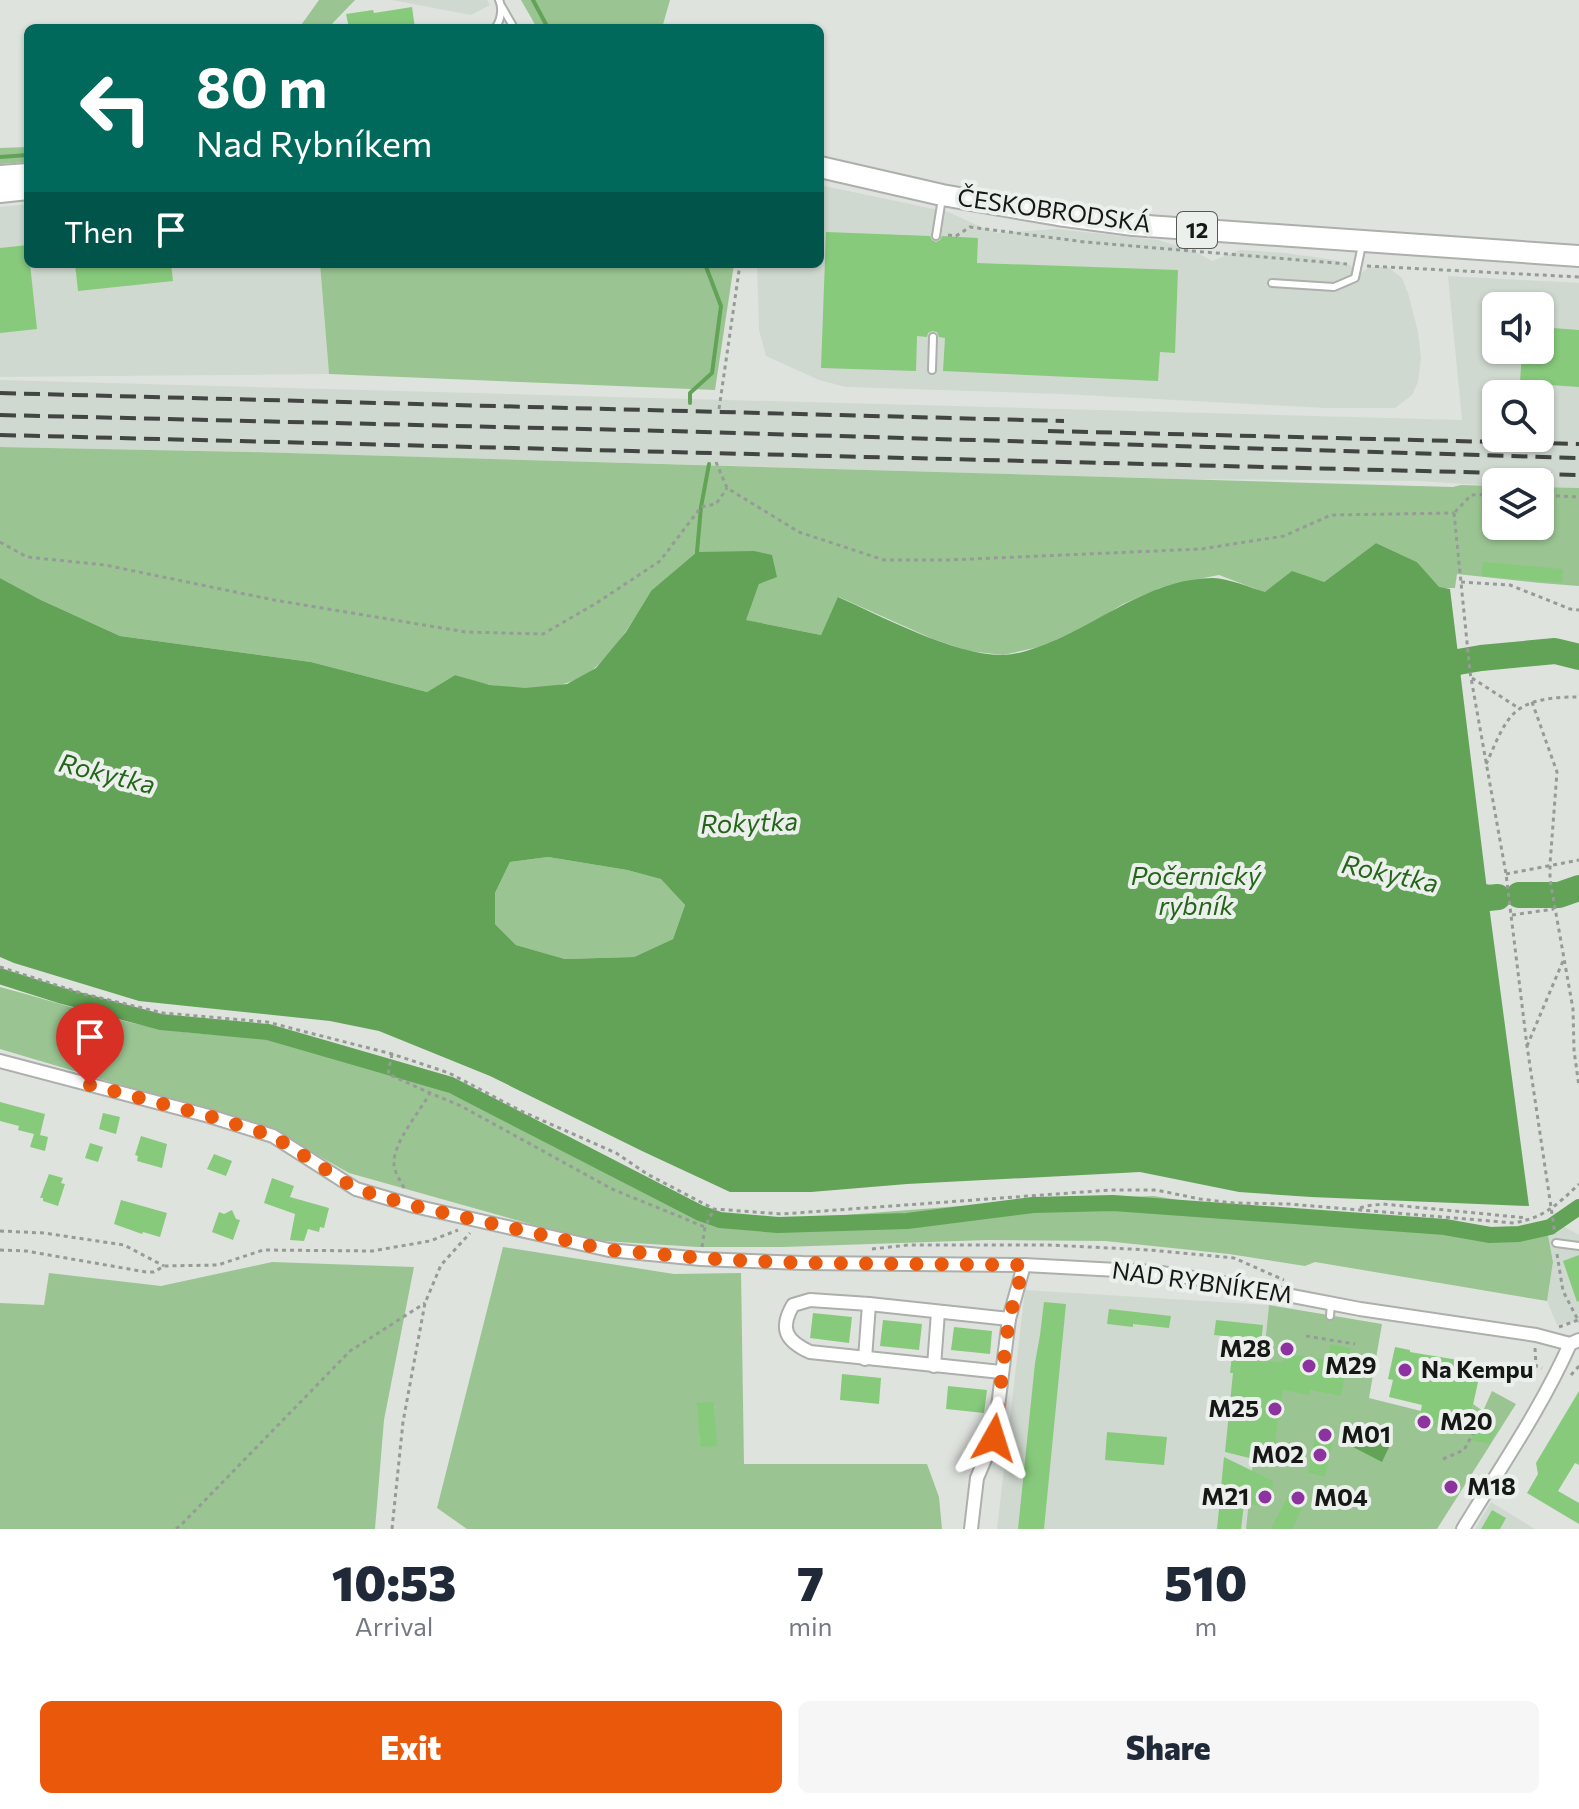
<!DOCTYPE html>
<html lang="en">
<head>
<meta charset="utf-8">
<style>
  :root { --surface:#fff; --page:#f6f6f7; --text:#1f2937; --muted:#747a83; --accent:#ea580c }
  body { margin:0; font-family:Commissioner,sans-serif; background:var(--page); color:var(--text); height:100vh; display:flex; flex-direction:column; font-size:30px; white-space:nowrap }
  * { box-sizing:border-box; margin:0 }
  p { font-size:26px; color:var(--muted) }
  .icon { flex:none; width:44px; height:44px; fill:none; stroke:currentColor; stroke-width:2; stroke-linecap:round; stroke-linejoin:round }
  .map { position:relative; height:1529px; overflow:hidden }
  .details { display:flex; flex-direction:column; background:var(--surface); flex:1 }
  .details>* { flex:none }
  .hud { position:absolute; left:24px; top:24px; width:800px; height:244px; border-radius:12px; box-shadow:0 2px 6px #0004; background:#00695c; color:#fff; overflow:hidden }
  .fabs { position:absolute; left:1482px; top:292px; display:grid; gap:16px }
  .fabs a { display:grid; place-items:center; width:72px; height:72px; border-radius:12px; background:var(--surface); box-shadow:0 2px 6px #0004; font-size:40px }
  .pin { position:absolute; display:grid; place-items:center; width:68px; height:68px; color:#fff; margin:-82px -34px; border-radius:50% 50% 50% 0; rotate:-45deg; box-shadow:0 0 8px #0007 }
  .pin .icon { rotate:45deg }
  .me { position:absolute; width:88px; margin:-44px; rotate:6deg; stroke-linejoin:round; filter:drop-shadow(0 0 6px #0008) }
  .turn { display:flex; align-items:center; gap:28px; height:168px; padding:0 40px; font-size:36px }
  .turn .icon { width:104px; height:104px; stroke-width:2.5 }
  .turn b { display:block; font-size:56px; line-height:68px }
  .then { display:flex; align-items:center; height:76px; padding:0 40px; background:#0003; gap:16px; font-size:30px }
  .eta { display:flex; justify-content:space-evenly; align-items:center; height:136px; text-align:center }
  .eta b { font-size:48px; font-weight:800; line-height:56px }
  .primary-button { display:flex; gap:16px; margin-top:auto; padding:16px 40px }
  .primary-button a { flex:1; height:92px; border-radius:12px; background:var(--accent); color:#fff; font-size:32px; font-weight:800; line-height:92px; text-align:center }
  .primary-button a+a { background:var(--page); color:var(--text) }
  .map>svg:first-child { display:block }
  .built { fill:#d0d9cf; fill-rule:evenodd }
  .green { fill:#9ac592; fill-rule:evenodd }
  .water { fill:#62a357; fill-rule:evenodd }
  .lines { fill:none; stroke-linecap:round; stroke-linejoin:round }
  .stream { stroke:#62a357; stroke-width:4 }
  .canal { stroke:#62a357; stroke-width:16 }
  .river { stroke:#62a357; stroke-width:26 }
  .building { fill:#87ca7c }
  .service-casing { stroke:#acafab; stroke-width:10 }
  .minor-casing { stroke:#acafab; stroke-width:16 }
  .primary-casing { stroke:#acafab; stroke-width:24 }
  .path { stroke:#979b97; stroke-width:3; stroke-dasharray:4 4; stroke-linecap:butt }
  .service { stroke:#fff; stroke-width:6 }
  .minor { stroke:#fff; stroke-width:12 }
  .primary { stroke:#fff; stroke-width:20 }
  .rail { stroke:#424542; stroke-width:4; stroke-dasharray:16 8; stroke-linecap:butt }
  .route { stroke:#ea580c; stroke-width:14; stroke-dasharray:0 25.2 }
  .poi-dot { fill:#8d339f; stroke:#ecf0ec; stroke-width:3 }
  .labels { text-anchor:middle; stroke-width:8; stroke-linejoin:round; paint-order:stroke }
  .shield { fill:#ecf0ec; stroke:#565956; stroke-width:2 }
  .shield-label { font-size:22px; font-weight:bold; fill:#161816 }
  .street-label { font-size:24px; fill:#161816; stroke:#ecf0ec }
  .poi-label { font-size:24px; font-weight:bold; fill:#161816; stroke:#ecf0ec; text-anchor:start }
  .water-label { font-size:26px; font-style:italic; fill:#25651a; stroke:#ecf0ec }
</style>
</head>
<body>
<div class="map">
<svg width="1579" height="1529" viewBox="0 0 1579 1529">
  <rect width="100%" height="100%" fill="#dfe3de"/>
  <g class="built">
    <polygon points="392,0 487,0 490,5 471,15"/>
    <polygon points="820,185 948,212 981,227 998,233 1056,229 1158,240 1194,251 1212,261 1240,250 1286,253 1334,260 1350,265 1359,274 1370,267 1388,267 1402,278 1408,293 1418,332 1421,358 1418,382 1412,395 1395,408 1324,408 1062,394 846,387 819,380 766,356 759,330 757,264 820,264"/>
    <polygon points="28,204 28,264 320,264 329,374 0,377 0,207"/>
    <path d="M 1448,276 L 1579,283 L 1579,488 L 1540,487 L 1540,482 L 1496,482 L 1496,486 L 1419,481 L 1184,479 L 250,452 L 0,447 L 0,380 L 1462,420 ZM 1496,306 L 1540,306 L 1540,350 L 1496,350 ZM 1496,394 L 1540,394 L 1540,438 L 1496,438 Z"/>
    <polygon points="1563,1226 1579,1235 1579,1321 1557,1325 1547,1301 1553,1262 1548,1235"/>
    <polygon points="1025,1290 1269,1305 1246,1529 997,1529"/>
    <polygon points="1491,1502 1535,1529 1475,1529"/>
  </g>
  <g class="green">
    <polygon points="319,0 355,0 328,28 299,28"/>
    <polygon points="521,0 670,0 662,28 537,28"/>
    <polygon points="28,147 28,162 0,164 0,148"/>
    <polygon points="320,264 734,264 715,390 329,374"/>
    <path d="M 0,447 L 250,452 L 1453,487 L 1461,485 L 1496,486 L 1496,526 L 1540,526 L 1540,487 L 1579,488 L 1579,586 L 1540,583 L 1457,574 L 1455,588 L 1439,588 L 1417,562 L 1376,543 L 1324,582 L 1266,593 L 1219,575 L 1193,580 L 1160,588 L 1123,604 L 1089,625 L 1039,647 L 1003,655 L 969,651 L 933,639 L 839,597 L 821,635 L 745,620 L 759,584 L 651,591 C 635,617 620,645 597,666 C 571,691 524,691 491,685 C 479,683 466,678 455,675 L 427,692 L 311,662 L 120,636 L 41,600 L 0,578 Z"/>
    <polygon points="548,857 627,870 662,879 685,905 673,939 634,957 565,959 516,945 495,924 495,893 510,862"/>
    <path d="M 0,987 C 86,1010 178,1045 268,1032 L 291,1046 L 411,1076 L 573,1147 L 674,1199 L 719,1216 L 781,1220 L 1038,1200 L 1154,1196 L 1319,1223 L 1496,1239 L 1540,1232 L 1548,1235 L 1553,1262 L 1547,1301 L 1315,1262 L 1305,1266 L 1229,1254 L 1105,1241 L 988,1240 L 783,1247 L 698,1247 L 587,1240 L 349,1173 L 273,1130 L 0,1049 Z"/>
    <path d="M 503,1247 L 674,1274 L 741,1273 L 744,1464 L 927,1464 L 939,1497 L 942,1529 L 467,1529 L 437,1508 ZM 698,1403 L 714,1403 L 716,1446 L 700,1446 Z"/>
    <polygon points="272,1262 414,1267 384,1420 375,1529 0,1529 0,1303 44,1305 49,1273 161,1286"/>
    <polygon points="1269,1305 1382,1324 1369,1398 1469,1423 1473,1404 1483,1411 1492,1391 1516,1404 1437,1529 1246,1529"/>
  </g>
  <g class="water">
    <path d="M 1376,543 L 1417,562 L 1439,587 L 1450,589 L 1488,898 L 1529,1206 L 1311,1197 L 1239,1192 L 1140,1172 L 907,1184 L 811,1192 L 730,1192 L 642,1151 L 490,1076 L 379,1031 L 330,1021 L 139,1001 L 14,963 L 0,957 L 0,578 L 41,600 L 120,636 L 311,662 L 427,692 L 455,675 L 490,685 L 525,688 L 567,684 L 596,668 L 626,632 L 651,591 L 697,552 L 754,551 L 772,555 L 777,577 L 759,584 L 746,620 L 821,635 L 838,597 C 881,616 958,657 1004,655 C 1024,654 1044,645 1062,637 C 1110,615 1157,578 1213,578 C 1228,578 1251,588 1265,592 L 1292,571 L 1324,582 ZM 548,857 L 627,870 L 661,879 L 685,905 L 673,939 L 634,957 L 565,959 L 516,945 L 495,924 L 495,893 L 510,862 Z"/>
    <polygon points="1360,1432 1389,1447 1382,1462 1353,1447"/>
  </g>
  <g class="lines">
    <g class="stream">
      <polyline points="533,0 548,28"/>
      <polyline points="0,157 28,155"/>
      <polyline points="690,403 690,393 712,373 721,306 705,264"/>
      <polyline points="698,557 697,552 701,507 709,464"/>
    </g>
    <polyline class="canal" points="0,976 63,996 161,1022 268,1032 451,1085 700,1213 720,1220 778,1225 907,1221 1033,1205 1113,1203 1445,1227 1490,1235 1519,1234 1550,1227 1579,1207"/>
    <g class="river">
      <polyline points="1426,675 1458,662 1481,658 1555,651 1579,657"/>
      <polyline points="1453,890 1488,898 1498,897"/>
      <polyline points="1519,895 1559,895 1579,888"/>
    </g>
  </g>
  <g class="building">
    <polygon points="412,7 415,28 349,28 346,14 373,10 374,13"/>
    <polygon points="826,232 930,236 932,240 936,242 940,240 942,236 978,238 977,263 1178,270 1175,353 1160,352 1158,381 943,371 945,338 939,337 937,332 932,331 928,333 927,337 917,336 916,371 821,368"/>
    <polygon points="28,245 28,264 30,264 37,329 0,333 0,248"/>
    <polygon points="75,264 171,264 173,281 78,291"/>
    <polygon points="1540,327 1579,330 1579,387 1520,383 1522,350 1540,350"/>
    <polygon points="1483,562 1563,569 1562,583 1482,576"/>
    <polygon points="0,1102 45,1114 40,1135 48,1137 45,1151 30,1147 34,1134 18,1130 19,1126 0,1121"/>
    <polygon points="103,1113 120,1117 116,1134 99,1129"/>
    <polygon points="141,1136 167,1144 162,1168 137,1161 138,1156 135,1155"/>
    <polygon points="90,1143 103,1147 98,1162 85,1158"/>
    <polygon points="214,1154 232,1161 226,1176 207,1169"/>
    <polygon points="49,1174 63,1178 61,1183 65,1184 58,1206 43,1201 43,1198 40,1198"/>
    <polygon points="272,1178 294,1186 290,1197 329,1208 324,1228 320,1227 319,1232 308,1229 304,1241 290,1240 295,1214 264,1203"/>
    <polygon points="121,1200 167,1213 160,1237 143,1232 142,1234 114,1224"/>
    <polygon points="232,1210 236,1219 240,1220 233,1240 212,1232 219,1212 224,1214"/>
    <polygon points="1579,1255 1579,1301 1577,1302 1563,1261"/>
    <polygon points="1044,1302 1066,1304 1044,1529 1018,1529 1035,1363 1040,1335"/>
    <polygon points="1109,1309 1171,1316 1169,1328 1133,1324 1133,1327 1107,1324"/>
    <polygon points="813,1313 852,1317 849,1343 810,1338"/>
    <polygon points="883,1320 922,1324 919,1350 880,1346"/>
    <polygon points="1216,1320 1263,1325 1259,1361 1283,1362 1283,1353 1328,1360 1330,1344 1350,1348 1341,1396 1310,1390 1309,1395 1283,1390 1277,1424 1274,1464 1225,1452 1233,1373 1230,1373 1234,1337 1214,1335"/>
    <polygon points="954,1327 992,1331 990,1354 951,1350"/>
    <polygon points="1395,1347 1410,1350 1410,1352 1482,1364 1471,1414 1457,1411 1452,1431 1418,1424 1422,1405 1389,1397 1393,1380 1388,1379"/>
    <polygon points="842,1374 881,1378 879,1404 840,1400"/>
    <polygon points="948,1386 987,1390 984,1413 946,1409"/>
    <polygon points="1579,1391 1579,1465 1575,1463 1558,1491 1579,1503 1579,1524 1527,1493 1538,1474 1536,1463"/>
    <polygon points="714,1402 717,1446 700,1447 697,1403"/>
    <polygon points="1483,1419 1498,1427 1489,1444 1471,1440"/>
    <polygon points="1316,1430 1335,1432 1325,1477 1308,1473"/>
    <polygon points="1107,1432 1167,1437 1164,1465 1105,1460"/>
    <polygon points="1224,1457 1273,1481 1270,1506 1244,1504 1241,1529 1217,1529"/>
    <polygon points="1291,1490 1307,1498 1292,1529 1271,1529"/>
    <polygon points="1492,1510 1506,1518 1500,1529 1481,1529"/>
  </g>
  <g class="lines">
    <g class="service-casing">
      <g id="service">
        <polyline points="502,7 514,28"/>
        <path d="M 495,28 C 501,21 503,8 499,0"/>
        <polyline points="936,236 942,198"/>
        <polyline points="1272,283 1334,287 1355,278 1362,245"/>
        <polyline points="932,370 933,337"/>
        <polyline points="1556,1243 1579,1246"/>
        <polyline points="1330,1316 1331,1303"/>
      </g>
    </g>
    <g class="minor-casing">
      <g id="minor">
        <polyline points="0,1061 209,1116 273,1136 356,1189 414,1206 609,1250 701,1259 803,1263 1024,1265 1155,1272 1219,1282 1360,1309 1536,1335 1570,1344"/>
        <polyline points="865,1359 869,1304"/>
        <polyline points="934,1366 938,1312"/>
        <path d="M 1001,1372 L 810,1352 C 786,1341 779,1329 793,1305 L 810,1300 L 869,1304 L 1009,1319"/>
        <polyline points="971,1529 977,1478 994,1438 1009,1319 1024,1265"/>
        <path d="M 1463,1529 C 1500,1468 1541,1409 1570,1344 L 1579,1340"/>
      </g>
    </g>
    <g class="primary-casing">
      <g id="primary">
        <polyline points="820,167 942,195 1058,215 1133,225 1579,256"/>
        <polyline points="0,176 28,174"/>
        <polyline points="0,192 28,189"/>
      </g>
    </g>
    <g class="path">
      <polyline points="948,235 956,236 970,227 1085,242 1347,264"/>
      <polyline points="1367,266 1579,277"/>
      <polyline points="719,409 740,264"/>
      <polyline points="716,462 727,488 799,532 884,560 949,560 1201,549 1284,536 1331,515 1454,513"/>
      <polyline points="1540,495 1579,497"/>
      <polyline points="1455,512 1471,495 1496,494"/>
      <polyline points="1454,513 1470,672 1506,874 1527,1046 1555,1234"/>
      <polyline points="0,542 27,557 105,565 274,600 466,632 543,634 595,604 660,561 701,507 716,504 727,488"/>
      <polyline points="1461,582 1510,585 1570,609 1579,610"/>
      <polyline points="1472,678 1520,709"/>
      <polyline points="1532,702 1557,772 1550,864 1550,880 1573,1009 1574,1050 1579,1087"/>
      <path d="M 1486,764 C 1493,750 1499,732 1509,719 C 1524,698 1556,697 1579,697"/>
      <polyline points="1506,874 1579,860"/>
      <polyline points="1512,915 1554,909"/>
      <path d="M 0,967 L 84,994 L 163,1013 L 267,1022 L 392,1054 L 449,1073 L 521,1111 L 616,1153 L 647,1174 L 714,1209 L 782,1214 L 1111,1190 L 1156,1190 L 1200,1199 L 1234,1203 L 1289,1204 L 1514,1223 C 1545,1217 1557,1205 1579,1184"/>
      <polyline points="1527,1046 1563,961"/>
      <polyline points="392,1054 388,1074 430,1093"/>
      <path d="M 404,1188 C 400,1180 394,1172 394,1163 C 393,1143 420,1111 430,1093 L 461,1106 L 612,1189 L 705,1227"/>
      <polyline points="1360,1208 1366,1206 1383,1204 1527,1218"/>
      <polyline points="0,1231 44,1233 124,1245 164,1266"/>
      <polyline points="702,1247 705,1227 714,1209"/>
      <polyline points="872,1249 908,1245 1049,1245 1150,1250 1234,1258 1284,1280"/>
      <polyline points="0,1250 26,1251 146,1272 154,1272 164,1266 218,1265 263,1250 372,1251 430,1241 458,1230"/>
      <polyline points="1557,1254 1563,1291 1579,1322"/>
      <polyline points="1559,1327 1578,1320"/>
      <polyline points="1306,1336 1355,1344"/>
      <polyline points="1535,1348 1536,1366 1542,1368"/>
      <polyline points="1571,1375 1579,1366"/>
      <polyline points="1443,1459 1464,1450 1483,1415"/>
      <polyline points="176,1529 182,1524 350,1351 425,1303"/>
      <polyline points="392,1529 403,1422 425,1303 441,1265 470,1233"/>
    </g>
    <use href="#service" class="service"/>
    <use href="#minor" class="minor"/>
    <use href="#primary" class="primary"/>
    <g class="rail">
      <polyline points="0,393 1064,421"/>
      <polyline points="0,415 668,431 1579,458"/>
      <polyline points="1048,431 1579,444"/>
      <polyline points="0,435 1579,475"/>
    </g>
  </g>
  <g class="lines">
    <polyline class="route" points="90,1085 209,1116 273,1136 356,1189 414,1206 609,1250 726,1260 803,1263 1024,1265 1009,1319 994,1438"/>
  </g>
  <g class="poi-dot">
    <circle cx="1287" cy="1349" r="8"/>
    <circle cx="1309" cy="1366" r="8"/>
    <circle cx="1405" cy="1370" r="8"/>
    <circle cx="1275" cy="1409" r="8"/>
    <circle cx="1424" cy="1422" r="8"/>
    <circle cx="1325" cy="1435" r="8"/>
    <circle cx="1320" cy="1455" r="8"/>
    <circle cx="1451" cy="1487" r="8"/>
    <circle cx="1265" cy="1497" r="8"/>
    <circle cx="1298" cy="1498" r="8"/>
  </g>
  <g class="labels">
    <rect class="shield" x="1177" y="212" width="40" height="36" rx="6"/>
    <g class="shield-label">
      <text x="1197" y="238">12</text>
    </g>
    <g class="street-label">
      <text transform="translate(1054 211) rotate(8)" y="8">ČESKOBRODSKÁ</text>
      <text transform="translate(1202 1283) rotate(8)" y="8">NAD RYBNÍKEM</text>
    </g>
    <g class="poi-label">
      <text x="1271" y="1357" text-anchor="end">M28</text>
      <text x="1325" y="1374">M29</text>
      <text x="1421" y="1378">Na Kempu</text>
      <text x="1259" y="1417" text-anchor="end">M25</text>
      <text x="1440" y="1430">M20</text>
      <text x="1341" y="1443">M01</text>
      <text x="1304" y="1463" text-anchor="end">M02</text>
      <text x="1467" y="1495">M18</text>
      <text x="1249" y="1505" text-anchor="end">M21</text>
      <text x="1314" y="1506">M04</text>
    </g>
    <g class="water-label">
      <text transform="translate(107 774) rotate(14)" y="9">Rokytka</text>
      <text transform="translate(749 823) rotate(-2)" y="9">Rokytka</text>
      <text transform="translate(1390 874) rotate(12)" y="9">Rokytka</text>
      <text x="1196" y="885">Počernický<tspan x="1196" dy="30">rybník</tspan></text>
    </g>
  </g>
</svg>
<div class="fabs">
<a><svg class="icon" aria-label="sound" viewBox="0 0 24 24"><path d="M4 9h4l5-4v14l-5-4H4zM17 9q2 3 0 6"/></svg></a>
<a><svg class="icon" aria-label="search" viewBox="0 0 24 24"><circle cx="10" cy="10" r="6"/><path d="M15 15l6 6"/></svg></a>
<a><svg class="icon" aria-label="layers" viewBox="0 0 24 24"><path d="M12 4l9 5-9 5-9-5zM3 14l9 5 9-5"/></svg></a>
</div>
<div class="pin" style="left:90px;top:1085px;background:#d93025"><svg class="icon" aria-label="arrive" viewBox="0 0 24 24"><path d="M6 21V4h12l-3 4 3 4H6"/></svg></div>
<svg class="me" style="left:994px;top:1438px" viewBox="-20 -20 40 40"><path d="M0-17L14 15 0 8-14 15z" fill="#ea580c" stroke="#fff" stroke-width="4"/></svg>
<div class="hud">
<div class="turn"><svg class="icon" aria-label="left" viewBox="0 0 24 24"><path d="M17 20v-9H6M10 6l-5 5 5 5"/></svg><div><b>80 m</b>Nad Rybníkem</div></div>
<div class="then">Then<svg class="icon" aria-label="arrive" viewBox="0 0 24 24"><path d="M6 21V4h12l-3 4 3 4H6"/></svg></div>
</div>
</div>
<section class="details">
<div class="eta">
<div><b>10:53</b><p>Arrival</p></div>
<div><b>7</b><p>min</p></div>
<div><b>510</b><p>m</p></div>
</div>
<div class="primary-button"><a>Exit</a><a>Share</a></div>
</section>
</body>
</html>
